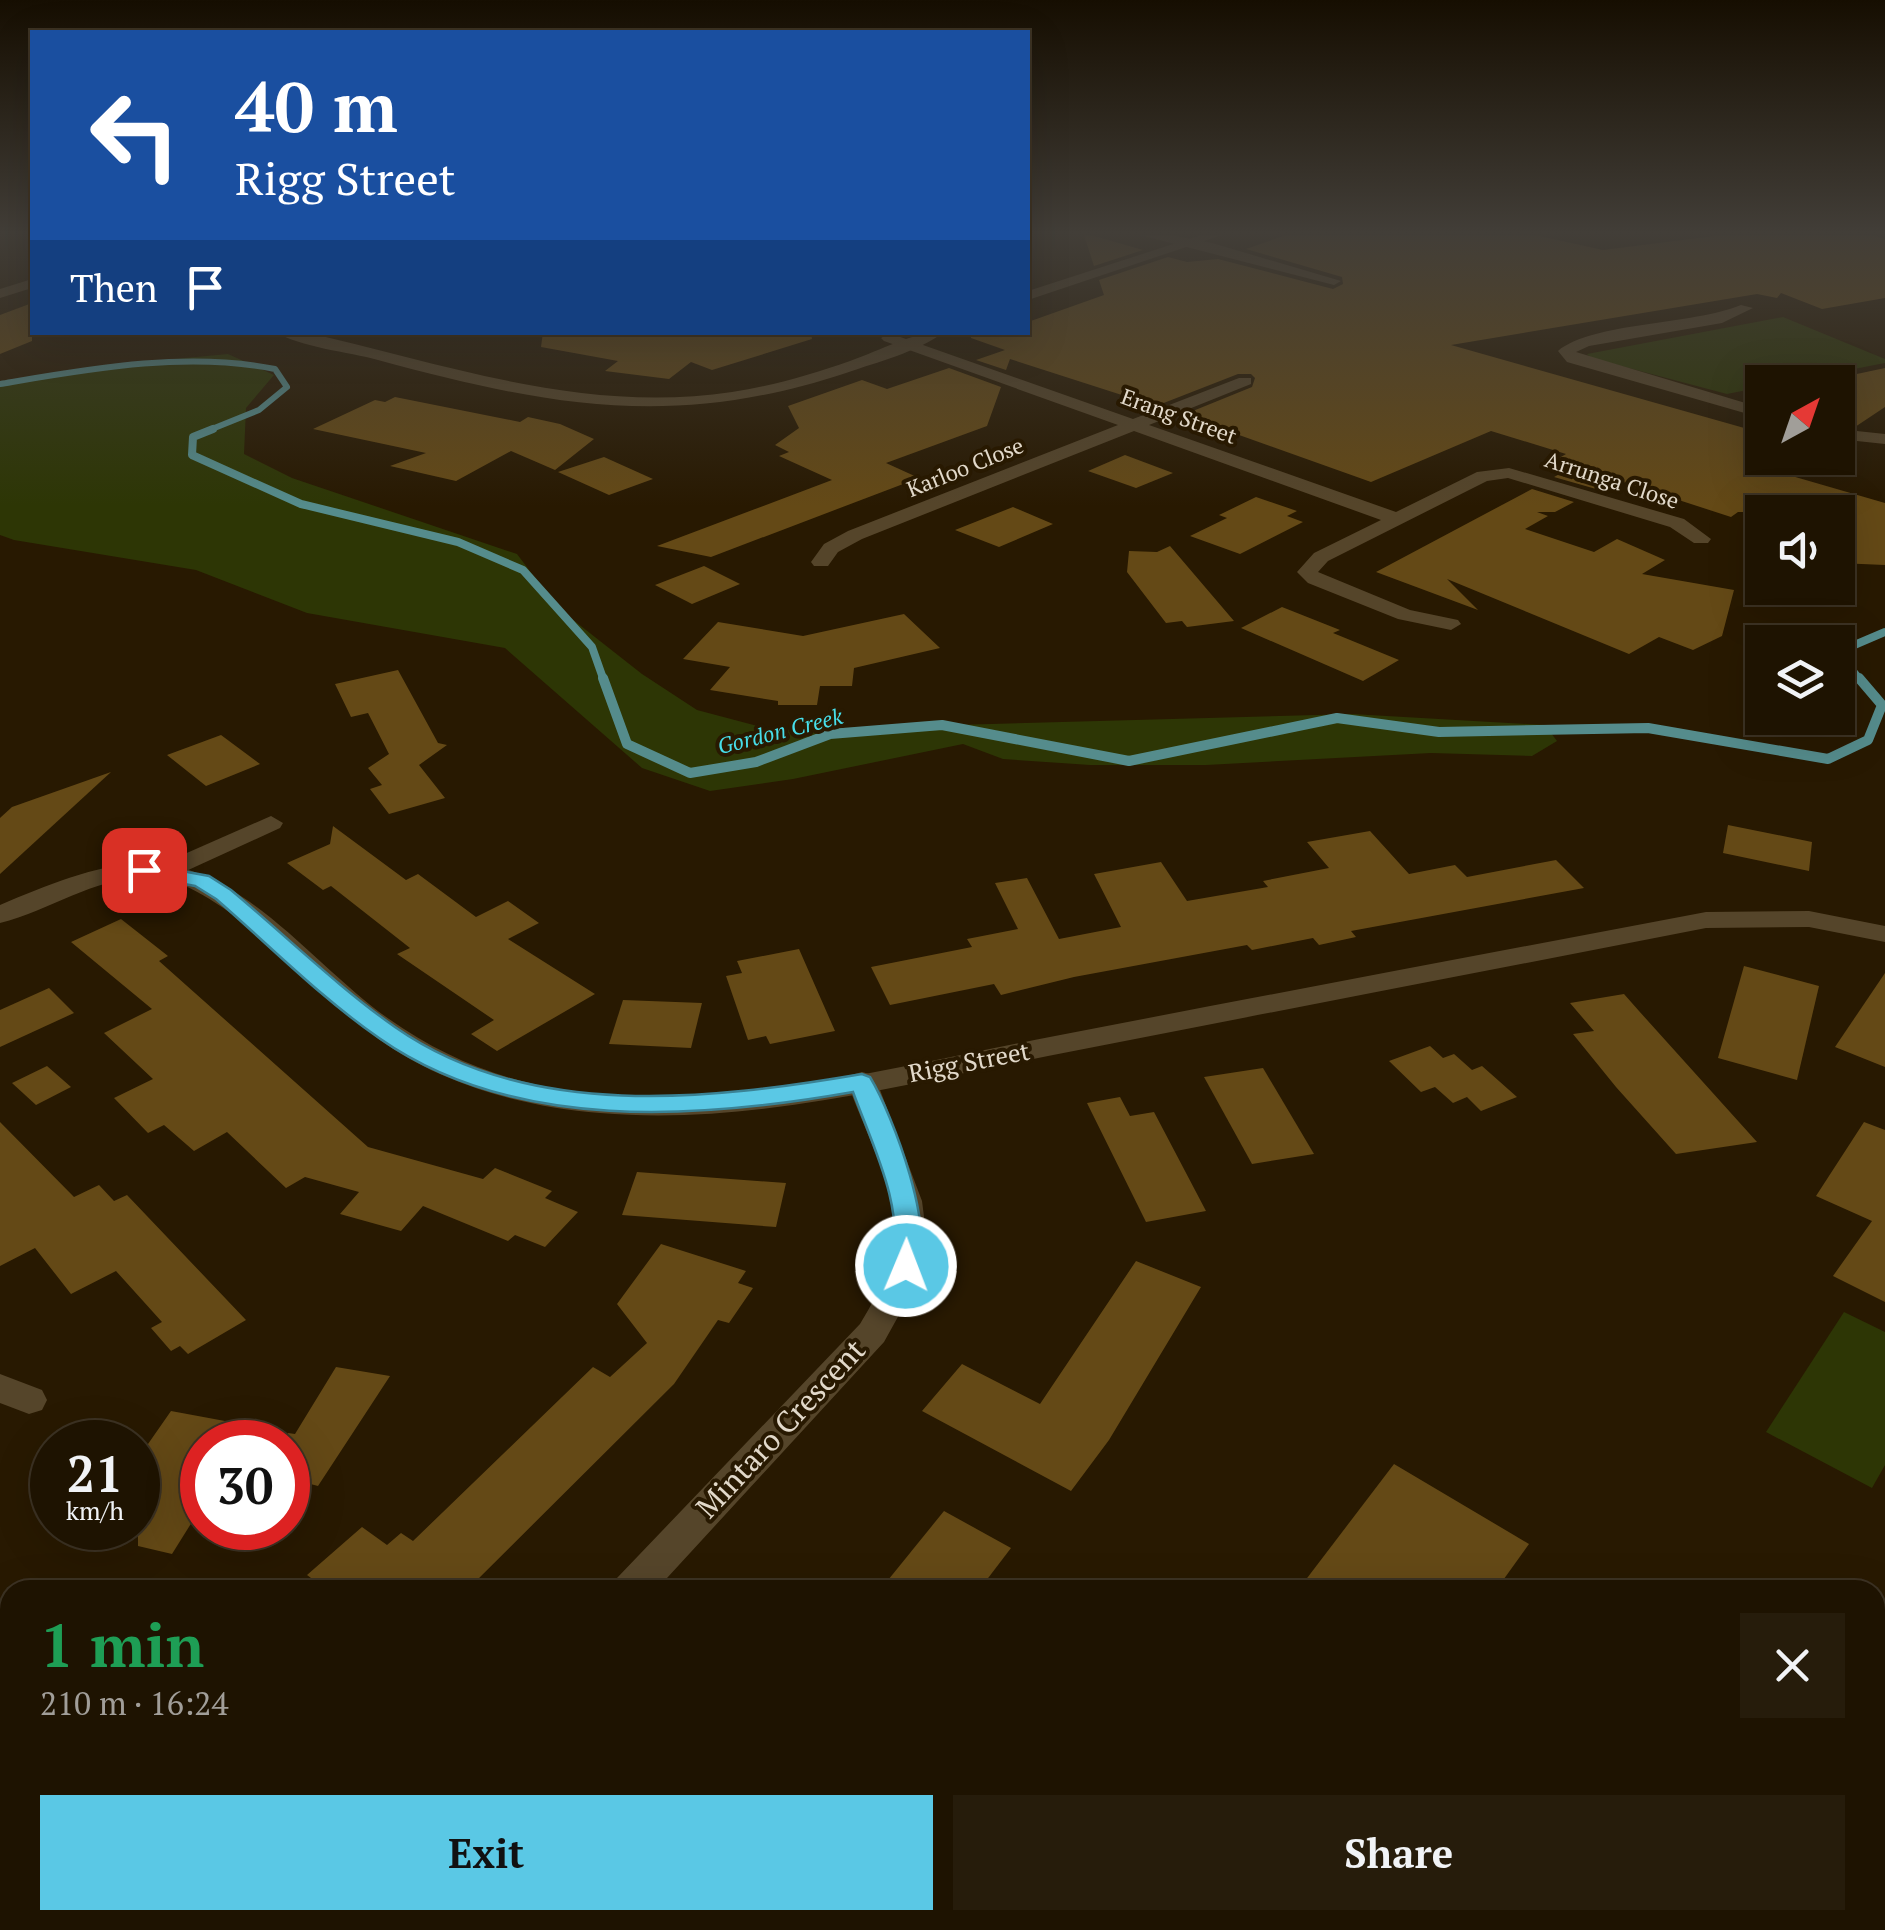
<!DOCTYPE html>
<html lang="en">
<head>
<meta charset="utf-8">
<style>
  :root { --surface:#1e1301; --page:#261c0b; --text:#f1f3f6; --muted:#a19e99; --line:#3c3223; --accent:#5ac8e5 }
  body { margin:0; font-family:"PT Serif",serif; background:var(--page); color:var(--text); height:100vh; display:flex; flex-direction:column; font-size:38px; white-space:nowrap }
  * { box-sizing:border-box; margin:0 }
  p { font-size:32px; color:var(--muted) }
  .icon { flex:none; width:55px; height:55px; fill:none; stroke:currentColor; stroke-width:2; stroke-linecap:round; stroke-linejoin:round }
  .map { position:relative; flex:1; overflow:hidden }
  .details { position:absolute; left:0px; top:1580px; width:1885px; height:350px; display:flex; flex-direction:column; background:var(--surface); border-radius:30px 30px 0 0; box-shadow:0 10px 40px #0002,0 0 0 2px var(--line) }
  .details>* { flex:none }
  .guide { position:absolute; left:30px; top:30px; width:1000px; height:305px; border-radius:0px; box-shadow:0 10px 40px #0002,0 0 0 2px var(--line); background:#1a4fa0; color:#fff; overflow:hidden }
  .needle { width:65px; rotate:40deg }
  .buttons { position:absolute; left:1745px; top:365px; display:grid; gap:20px }
  .buttons a { display:grid; place-items:center; width:110px; height:110px; border-radius:0px; background:var(--surface); box-shadow:0 10px 40px #0002,0 0 0 2px var(--line); font-size:50px }
  .speed { position:absolute; left:30px; top:1420px; display:flex; gap:20px; font-size:50px; font-weight:700; text-align:center }
  .speed>* { display:grid; place-content:center; width:130px; height:130px; border-radius:50%; background:var(--surface); box-shadow:0 10px 40px #0002,0 0 0 2px var(--line); line-height:1 }
  .speed small { font-size:25px; font-weight:400 }
  .speed .limit { border:15px solid #d22; background:#fff; color:#111 }
  .pin { position:absolute; display:grid; place-items:center; width:85px; height:85px; color:#fff; margin:-42px; border-radius:20px; box-shadow:0 5px 15px #0006 }
  .me { position:absolute; width:110px; margin:-55px; rotate:1deg; stroke-linejoin:round; filter:drop-shadow(0 0 8px #0008) }
  .turn { display:flex; align-items:center; gap:35px; height:210px; padding:0 40px; font-size:45px }
  .turn .icon { width:130px; height:130px; stroke-width:2.5 }
  .turn b { display:block; font-size:70px; line-height:85px }
  .then { display:flex; align-items:center; height:95px; padding:0 40px; background:#0003; gap:20px; font-size:38px }
  .round { display:grid; place-items:center; flex:none; width:105px; height:105px; border-radius:0px; background:var(--page) }
  .head { display:flex; align-items:center; justify-content:space-between; height:170px; padding:0 40px }
  h1 { font-size:60px; font-weight:800; line-height:75px; color:#1e9e55 }
  .primary-button { display:flex; gap:20px; margin-top:auto; padding:20px 40px }
  .primary-button a { flex:1; height:115px; border-radius:0px; background:var(--accent); color:#111; font-size:40px; font-weight:800; line-height:115px; text-align:center }
  .primary-button a+a { background:var(--page); color:var(--text) }
  .map>svg:first-child { display:block }
  .green { fill:#2d3605 }
  .lines { fill:none; stroke-linecap:round; stroke-linejoin:round }
  .stream-far2 { stroke:#558c8c; stroke-width:6 }
  .stream-far1 { stroke:#558c8c; stroke-width:8 }
  .stream { stroke:#558c8c; stroke-width:10 }
  .building { fill:#644916 }
  .minor { fill:#55452a; fill-rule:evenodd }
  .tertiary { fill:#55452a; fill-rule:evenodd }
  .route { fill:#5ac8e5; stroke:#3a8295; stroke-width:2.5 }
  .labels { text-anchor:middle; stroke-width:8; stroke-linejoin:round; paint-order:stroke }
  .far-street-label { font-size:22px; fill:#e2d9ca; stroke:#281901 }
  .far-water-label { font-size:22px; font-style:italic; fill:#47deea; stroke:#281901 }
  .street-label { font-size:25px; fill:#e2d9ca; stroke:#281901 }
  .near-street-label { font-size:30px; fill:#e2d9ca; stroke:#281901 }
</style>
</head>
<body>
<div class="map">
<svg width="1885" height="1930" viewBox="0 0 1885 1930">
  <rect width="100%" height="100%" fill="#281901"/>
  <g class="green">
    <polygon points="1783,317 1885,359 1885,363 1787,382 1762,382 1762,387 1727,394 1591,358 1587,354"/>
    <polygon points="228,354 274,375 246,408 244,454 292,478 517,554 558,608 642,674 697,710 772,730 1352,714 1545,725 1557,741 1532,756 1431,753 1206,765 1090,765 1003,759 963,744 793,779 710,791 642,768 505,648 307,613 196,570 14,540 0,535 0,384 109,365"/>
    <polygon points="1844,1312 1885,1332 1885,1465 1872,1488 1766,1432"/>
  </g>
  <g class="lines">
    <path class="stream-far2" d="M 0,384 C 89,369 186,351 275,369 L 287,387 L 259,410 L 207,431"/>
    <g class="stream-far1">
      <polyline points="213,429 193,437 192,455 301,504 458,542 523,570 592,647 604,681"/>
      <polyline points="1838,652 1885,632"/>
      <polyline points="1838,653 1861,681"/>
    </g>
    <polyline class="stream" points="603,678 627,744 690,773 756,762 830,734 942,725 1129,761 1337,718 1439,732 1648,728 1828,759 1868,740 1882,705 1859,678"/>
  </g>
  <g class="building">
    <polygon points="1084,235 1091,235 1143,250 1094,266"/>
    <polygon points="1286,235 1535,235 1603,250 1722,235 1873,235 1885,239 1885,298 1822,309 1781,293 1777,298 1757,294 1451,345 1762,433 1762,458 1810,458 1785,474 1885,503 1885,565 1838,563 1838,512 1738,512 1731,517 1614,479 1596,489 1554,477 1573,467 1554,461 1566,454 1491,431 1371,482 1183,415 1252,387 1255,378 1251,374 1238,374 1156,406 1010,359 1006,370 976,360 1005,350 971,338 971,332 1028,332 1028,322 1104,295 1099,280 1168,257 1187,262 1218,259 1333,289 1343,284 1342,277 1246,249"/>
    <polygon points="32,303 32,341 0,354 0,315"/>
    <polygon points="543,332 811,332 812,339 712,370 691,362 669,379 605,371 618,361 541,347"/>
    <polygon points="949,368 1001,387 987,426 886,463 919,478 711,557 657,546 832,480 779,456 789,452 775,445 799,428 788,406 862,380 887,389"/>
    <polygon points="1885,368 1885,407 1855,427 1838,426 1838,378"/>
    <polygon points="395,397 520,422 528,417 560,424 594,439 555,470 511,451 456,481 390,466 426,453 313,429 375,400 385,402"/>
    <polygon points="1125,455 1173,473 1136,488 1088,471"/>
    <polygon points="604,457 653,479 609,495 558,472"/>
    <polygon points="1532,489 1574,502 1555,512 1537,512 1548,516 1525,529 1594,552 1617,539 1665,560 1642,574 1734,590 1722,636 1693,650 1659,637 1629,654 1447,579 1478,610 1376,572"/>
    <polygon points="1256,497 1297,511 1287,516 1303,522 1240,554 1190,536 1227,518 1219,515"/>
    <polygon points="1013,507 1053,524 999,547 955,530"/>
    <polygon points="1170,546 1234,621 1187,627 1182,621 1166,623 1127,572 1129,551 1157,552"/>
    <polygon points="704,566 740,584 692,604 655,585"/>
    <polygon points="1282,607 1340,630 1333,633 1399,660 1363,681 1241,628"/>
    <polygon points="904,614 940,648 854,668 852,686 820,686 817,705 778,705 778,701 710,690 730,667 683,659 718,622 803,636"/>
    <polygon points="398,670 438,743 447,745 419,765 445,798 389,814 370,789 382,785 368,768 389,754 368,713 351,717 335,684"/>
    <polygon points="221,735 260,764 206,786 167,755"/>
    <polygon points="111,772 0,874 0,818 12,807"/>
    <polygon points="1728,825 1812,842 1809,871 1723,853"/>
    <polygon points="333,826 406,880 418,874 476,917 508,901 539,923 508,939 595,994 497,1051 471,1034 494,1020 397,954 410,948 331,886 323,890 287,863 330,844"/>
    <polygon points="1370,831 1409,874 1455,865 1467,877 1556,860 1584,888 1351,931 1356,937 1319,945 1313,938 1252,950 1247,945 1074,977 1001,995 994,984 890,1005 871,967 972,947 967,939 1018,929 995,883 1027,878 1059,939 1121,927 1094,874 1161,862 1187,901 1268,887 1263,881 1329,868 1307,842"/>
    <polygon points="121,919 168,956 159,961 368,1147 483,1179 495,1168 552,1191 545,1198 578,1212 545,1247 515,1235 508,1241 423,1206 401,1231 340,1214 359,1192 305,1177 286,1188 227,1132 194,1151 164,1125 148,1133 114,1098 153,1079 104,1033 152,1009 71,942"/>
    <polygon points="799,949 835,1031 770,1044 766,1036 748,1040 726,976 742,973 737,961"/>
    <polygon points="1744,966 1819,986 1797,1080 1718,1058"/>
    <polygon points="1885,973 1885,1067 1835,1047"/>
    <polygon points="49,988 74,1013 0,1047 0,1010"/>
    <polygon points="1624,994 1639,1011 1757,1142 1676,1154 1616,1087 1573,1034 1594,1031 1570,1003"/>
    <polygon points="623,1000 702,1003 691,1048 609,1044"/>
    <polygon points="1430,1046 1443,1058 1454,1054 1472,1070 1482,1066 1517,1097 1481,1111 1467,1097 1453,1103 1435,1087 1421,1092 1389,1061"/>
    <polygon points="47,1066 71,1087 36,1105 12,1083"/>
    <polygon points="1263,1068 1314,1154 1252,1164 1204,1077"/>
    <polygon points="1120,1097 1130,1116 1154,1112 1206,1211 1146,1222 1087,1103"/>
    <polygon points="0,1122 74,1197 99,1185 114,1201 127,1195 246,1320 188,1354 180,1346 171,1351 151,1328 162,1322 116,1271 71,1294 35,1248 0,1266"/>
    <polygon points="1864,1122 1885,1130 1885,1302 1833,1276 1872,1221 1816,1196"/>
    <polygon points="637,1172 786,1183 776,1227 622,1215"/>
    <polygon points="661,1244 746,1271 738,1283 753,1288 729,1323 718,1320 674,1384 467,1590 327,1590 307,1575 362,1527 387,1545 401,1533 413,1541 593,1367 610,1377 647,1343 617,1304"/>
    <polygon points="1136,1261 1201,1287 1109,1440 1071,1491 922,1411 962,1364 1040,1404"/>
    <polygon points="336,1367 390,1376 318,1486 288,1478 288,1433 295,1434"/>
    <polygon points="171,1411 263,1428 261,1442 202,1442 202,1506 172,1554 138,1546 138,1442 148,1444"/>
    <polygon points="1394,1464 1529,1544 1496,1590 1298,1590"/>
    <polygon points="944,1511 1011,1548 979,1590 880,1590"/>
  </g>
  <g class="lines">
    <g class="minor">
      <polygon points="1140,235 1171,235 1212,243 1341,281 1334,285"/>
      <path d="M 1741,305 L 1753,308 L 1722,323 L 1589,346 L 1576,352 L 1762,408 L 1762,418 L 1567,362 L 1558,351 C 1592,322 1693,325 1741,305 Z"/>
      <polygon points="889,333 1133,419 1239,378 1251,378 1251,384 1149,425 1396,512 1477,472 1509,468 1684,519 1711,539 1708,543 1694,543 1670,527 1508,478 1487,481 1328,561 1318,572 1410,610 1458,620 1461,624 1451,630 1398,619 1308,583 1297,572 1314,553 1381,520 1134,431 862,539 838,552 828,566 814,566 811,562 824,544 848,531 1118,425 884,341 881,338"/>
      <polygon points="1838,429 1885,434 1885,444 1838,439"/>
      <polygon points="271,816 283,823 280,828 173,877 155,877 151,872 155,867"/>
      <path d="M 862,1072 L 873,1075 L 877,1082 L 922,1201 L 927,1240 L 920,1277 L 884,1342 L 656,1590 L 611,1590 L 617,1578 L 860,1324 C 922,1224 884,1181 847,1082 L 851,1075 Z"/>
      <polygon points="0,1374 42,1390 47,1400 42,1410 29,1414 0,1403"/>
      <polygon points="1885,1877 1885,1930 1848,1930 1852,1920 1875,1920 1875,1881"/>
      <polygon points="295,1920 346,1920 342,1930 291,1930"/>
    </g>
    <g class="tertiary">
      <polygon points="1201,235 1222,235 1028,300 1028,291"/>
      <polygon points="32,279 32,288 0,298 0,289"/>
      <path d="M 276,332 L 305,332 C 448,365 584,414 732,392 C 773,386 812,374 850,361 C 882,350 911,332 944,332 C 918,352 877,362 846,373 C 673,430 549,406 378,360 C 349,352 299,347 276,332 Z"/>
      <path d="M 144,862 C 244,865 312,965 389,1019 C 437,1053 490,1076 548,1087 C 709,1118 896,1066 1055,1036 C 1272,994 1489,953 1706,912 L 1809,911 L 1885,926 L 1885,942 L 1809,927 L 1706,928 C 1487,971 1267,1013 1048,1056 C 903,1084 750,1126 600,1113 C 526,1107 450,1087 387,1045 C 326,1003 222,882 155,878 C 97,874 53,910 0,923 L 0,905 C 47,885 93,866 144,862 Z"/>
    </g>
  </g>
  <linearGradient id="sky" x2="0" y2="1"><stop stop-color="#160e01"/><stop offset="0.46" stop-color="#423e38"/><stop offset="1" stop-color="#423e38" stop-opacity="0"/></linearGradient>
  <rect width="1885" height="506" fill="url(#sky)"/>
  <path class="route" d="M 144,864 L 209,876 L 231,890 C 285,935 338,987 395,1027 C 529,1121 710,1100 862,1074 L 870,1077 C 893,1115 938,1234 915,1273 L 896,1273 L 892,1266 C 905,1207 873,1147 853,1092 C 700,1119 514,1133 379,1038 C 321,998 269,945 216,899 L 195,886 L 136,875 L 133,870 L 136,866 Z"/>
  <g class="labels">
    <g class="far-street-label">
      <text transform="translate(1179 416) rotate(20)" y="8">Erang Street</text>
      <text transform="translate(965 467) rotate(-22)" y="8">Karloo Close</text>
      <text transform="translate(1612 480) rotate(18)" y="8">Arrunga Close</text>
    </g>
    <g class="far-water-label">
      <text transform="translate(780 731) rotate(-14)" y="8">Gordon Creek</text>
    </g>
    <g class="street-label">
      <text transform="translate(969 1062) rotate(-11)" y="9">Rigg Street</text>
    </g>
    <g class="near-street-label">
      <text transform="translate(781 1429) rotate(-47)" y="10">Mintaro Crescent</text>
    </g>
  </g>
</svg>
<div class="buttons">
<a><svg class="needle" viewBox="-14 -14 28 28"><path d="M0-13l5 13h-10z" fill="#e53935"/><path d="M0 13l5-13h-10z" fill="#a19e99"/></svg></a>
<a><svg class="icon" aria-label="sound" viewBox="0 0 24 24"><path d="M4 9h4l5-4v14l-5-4H4zM17 9q2 3 0 6"/></svg></a>
<a><svg class="icon" aria-label="layers" viewBox="0 0 24 24"><path d="M12 4l9 5-9 5-9-5zM3 14l9 5 9-5"/></svg></a>
</div>
<div class="speed"><div>21<small>km/h</small></div><div class="limit">30</div></div>
<div class="pin" style="left:144px;top:870px;background:#d93025"><svg class="icon" aria-label="arrive" viewBox="0 0 24 24"><path d="M6 21V4h12l-3 4 3 4H6"/></svg></div>
<svg class="me" style="left:906px;top:1266px" viewBox="-20 -20 40 40"><circle r="17" fill="#5ac8e5" stroke="#fff" stroke-width="3"/><path d="M0-11L8 9 0 5-8 9z" fill="#fff"/></svg>
<div class="guide">
<div class="turn"><svg class="icon" aria-label="left" viewBox="0 0 24 24"><path d="M17 20v-9H6M10 6l-5 5 5 5"/></svg><div><b>40 m</b>Rigg Street</div></div>
<div class="then">Then<svg class="icon" aria-label="arrive" viewBox="0 0 24 24"><path d="M6 21V4h12l-3 4 3 4H6"/></svg></div>
</div>
<section class="details">
<div class="head"><div><h1>1 min</h1><p>210 m · 16:24</p></div><a class="round"><svg class="icon" aria-label="close" viewBox="0 0 24 24"><path d="M6 6l12 12M18 6L6 18"/></svg></a></div>
<div class="primary-button"><a>Exit</a><a>Share</a></div>
</section>
</div>
</body>
</html>
